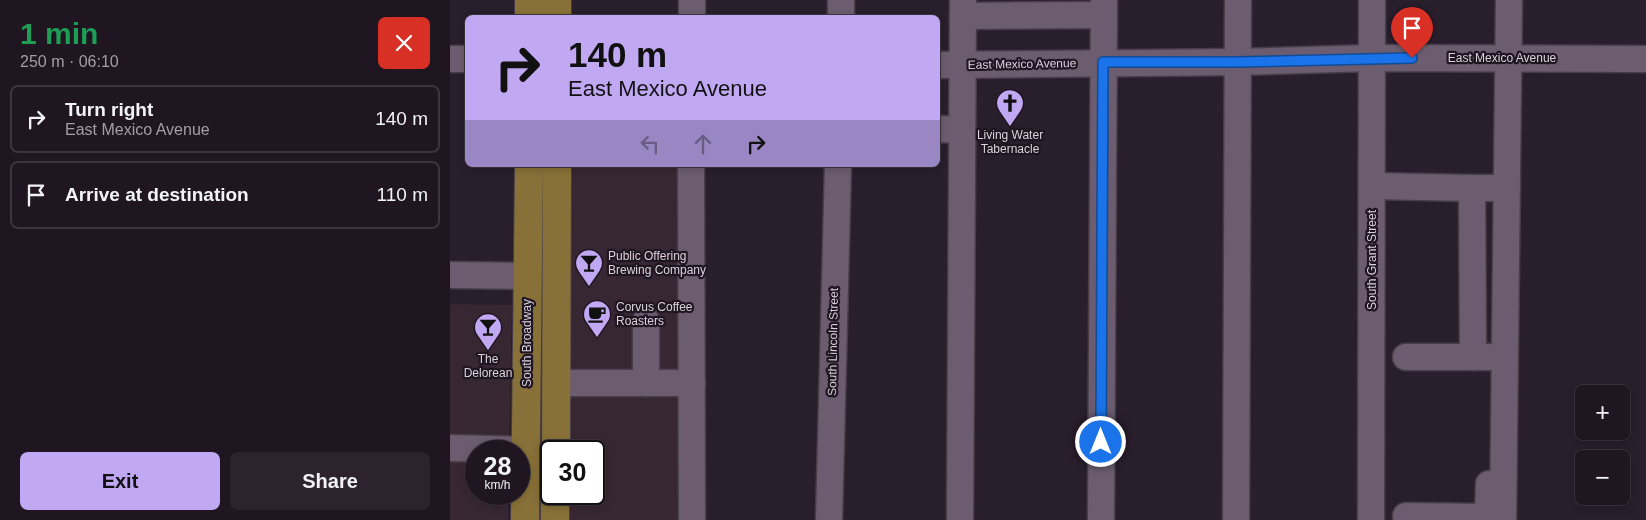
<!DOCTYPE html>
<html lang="en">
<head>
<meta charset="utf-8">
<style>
  :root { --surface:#1f1621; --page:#2c232e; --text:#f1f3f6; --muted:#a19fa5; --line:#3c353f; --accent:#c1a8f3 }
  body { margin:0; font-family:Helvetica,sans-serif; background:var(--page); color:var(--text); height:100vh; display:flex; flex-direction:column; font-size:19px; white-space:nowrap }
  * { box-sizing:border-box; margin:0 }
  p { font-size:16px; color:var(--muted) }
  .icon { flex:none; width:28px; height:28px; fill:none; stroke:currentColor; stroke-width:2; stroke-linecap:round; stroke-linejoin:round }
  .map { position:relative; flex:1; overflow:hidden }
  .side { display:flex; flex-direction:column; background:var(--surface); width:450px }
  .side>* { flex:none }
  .banner { position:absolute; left:15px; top:15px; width:475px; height:152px; border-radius:8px; box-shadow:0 2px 8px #0003,0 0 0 1px var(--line); background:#c1a8f3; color:#111; overflow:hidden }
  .buttons { position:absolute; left:1125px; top:385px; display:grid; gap:10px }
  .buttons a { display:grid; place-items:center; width:55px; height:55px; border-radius:8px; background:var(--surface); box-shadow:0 2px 8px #0003,0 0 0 1px var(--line); font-size:25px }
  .speed { position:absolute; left:15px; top:440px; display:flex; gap:10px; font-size:25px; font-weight:700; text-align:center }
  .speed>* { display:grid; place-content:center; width:65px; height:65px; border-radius:50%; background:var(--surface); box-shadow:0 2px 8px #0003,0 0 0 1px var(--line); line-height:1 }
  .speed small { font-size:12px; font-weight:400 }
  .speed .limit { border:2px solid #111; border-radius:8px; background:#fff; color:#111 }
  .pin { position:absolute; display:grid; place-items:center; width:42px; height:42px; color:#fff; margin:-51px -21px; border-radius:50% 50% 50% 0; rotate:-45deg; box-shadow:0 0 5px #0007 }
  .pin .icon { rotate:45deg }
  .me { position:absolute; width:55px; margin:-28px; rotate:0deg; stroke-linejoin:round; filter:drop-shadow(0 0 4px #0008) }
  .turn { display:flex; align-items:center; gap:18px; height:105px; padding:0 20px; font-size:22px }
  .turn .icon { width:65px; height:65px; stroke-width:2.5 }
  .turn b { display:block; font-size:35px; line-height:42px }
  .lanes { display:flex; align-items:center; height:48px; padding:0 20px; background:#0003; justify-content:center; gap:25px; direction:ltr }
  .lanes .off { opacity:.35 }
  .round { display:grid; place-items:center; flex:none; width:52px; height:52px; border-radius:8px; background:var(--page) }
  .head { display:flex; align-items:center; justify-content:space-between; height:85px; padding:0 20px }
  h1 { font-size:30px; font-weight:600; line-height:38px; color:#1e9e55 }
  .cta { display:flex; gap:10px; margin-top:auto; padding:10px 20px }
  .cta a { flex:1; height:58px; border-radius:8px; background:var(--accent); color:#111; font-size:20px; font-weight:600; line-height:58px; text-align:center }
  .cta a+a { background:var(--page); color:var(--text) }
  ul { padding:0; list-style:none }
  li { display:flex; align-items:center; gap:15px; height:68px; margin:0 10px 8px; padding:0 10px; border:2px solid var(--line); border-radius:8px }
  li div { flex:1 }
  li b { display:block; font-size:19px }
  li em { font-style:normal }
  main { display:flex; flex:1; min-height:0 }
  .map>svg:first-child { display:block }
  .commercial { fill:#372732 }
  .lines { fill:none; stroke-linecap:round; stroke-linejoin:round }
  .minor-casing { stroke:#463d48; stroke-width:29 }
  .major-casing { stroke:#463d48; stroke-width:30 }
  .minor { stroke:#6b5d6f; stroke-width:26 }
  .major { stroke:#887138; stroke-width:28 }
  .route-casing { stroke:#114b97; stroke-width:12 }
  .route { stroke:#1a73e8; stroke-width:9 }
  .labels { text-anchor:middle; stroke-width:4.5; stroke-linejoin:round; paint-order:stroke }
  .street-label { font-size:12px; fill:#d9d2db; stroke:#201523 }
  .poi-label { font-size:12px; fill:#d9d2db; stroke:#201523 }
</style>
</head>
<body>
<main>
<section class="side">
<div class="head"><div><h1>1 min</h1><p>250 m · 06:10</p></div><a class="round" style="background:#d93025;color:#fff"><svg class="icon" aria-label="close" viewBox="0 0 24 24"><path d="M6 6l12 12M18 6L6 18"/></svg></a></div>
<ul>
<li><svg class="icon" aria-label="right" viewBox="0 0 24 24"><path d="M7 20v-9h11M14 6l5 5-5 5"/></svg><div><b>Turn right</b><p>East Mexico Avenue</p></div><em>140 m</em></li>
<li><svg class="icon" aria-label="arrive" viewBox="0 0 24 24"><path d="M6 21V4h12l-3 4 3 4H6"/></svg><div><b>Arrive at destination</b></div><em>110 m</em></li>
</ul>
<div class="cta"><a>Exit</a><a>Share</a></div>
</section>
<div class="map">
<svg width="1196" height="520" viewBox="0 0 1196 520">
  <rect width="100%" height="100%" fill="#291e2c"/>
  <g class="commercial">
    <polygon points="116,165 235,165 234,520 114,520 114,494 144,494 144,451 114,451"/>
    <polygon points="0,304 62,305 59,451 26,451 26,494 58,494 58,520 0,520"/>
  </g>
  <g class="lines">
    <g class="minor-casing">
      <g id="minor">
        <polyline points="391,0 391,18"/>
        <polyline points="513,16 654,15"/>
        <polyline points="242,18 242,0"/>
        <polyline points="0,59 18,59"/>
        <polyline points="488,65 788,62 922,58 1196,59"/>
        <polyline points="488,129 512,130"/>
        <polyline points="241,165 242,520"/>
        <polyline points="922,186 1022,188"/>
        <polyline points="0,275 78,276"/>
        <polyline points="956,357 1040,357"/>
        <polyline points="1023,357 1022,188 1057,188"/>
        <polyline points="106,383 196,383 196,321"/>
        <polyline points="196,383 242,383"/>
        <polyline points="0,448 76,450"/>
        <polyline points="956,516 1038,517 1039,484"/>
        <polyline points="379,520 388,165"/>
        <polyline points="510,520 513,0"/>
        <polyline points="651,520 654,0"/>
        <polyline points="786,520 788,0"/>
        <polyline points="921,520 922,0"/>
        <polyline points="1053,520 1059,0"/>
      </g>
    </g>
    <g class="major-casing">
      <g id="major">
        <polyline points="79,0 79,18"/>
        <polyline points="107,0 107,18"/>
        <polyline points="106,451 107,165"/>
        <polyline points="75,520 79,165"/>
        <polyline points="105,520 105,494"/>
      </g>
    </g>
    <use href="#minor" class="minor"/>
    <use href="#major" class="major"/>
  </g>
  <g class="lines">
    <g class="route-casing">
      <polyline id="route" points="651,442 653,62 788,62 962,58"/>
    </g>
    <use href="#route" class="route"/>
  </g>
  <defs>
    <g id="church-pin" transform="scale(1.4375)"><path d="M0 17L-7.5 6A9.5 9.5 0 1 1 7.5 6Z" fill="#c1a8f3" stroke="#201523"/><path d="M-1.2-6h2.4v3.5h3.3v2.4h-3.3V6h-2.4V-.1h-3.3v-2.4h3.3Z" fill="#111"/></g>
    <g id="bar-pin" transform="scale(1.4375)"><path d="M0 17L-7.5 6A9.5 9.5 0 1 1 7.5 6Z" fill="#c1a8f3" stroke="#201523"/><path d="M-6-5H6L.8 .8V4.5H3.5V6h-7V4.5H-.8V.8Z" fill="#111"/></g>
    <g id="cafe-pin" transform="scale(1.4375)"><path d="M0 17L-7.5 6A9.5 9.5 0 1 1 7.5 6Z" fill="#c1a8f3" stroke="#201523"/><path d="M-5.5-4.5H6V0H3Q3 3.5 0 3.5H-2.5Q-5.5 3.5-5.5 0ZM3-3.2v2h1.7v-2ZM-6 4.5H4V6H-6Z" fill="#111"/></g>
  </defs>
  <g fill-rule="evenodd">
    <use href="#church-pin" x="560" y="103"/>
    <use href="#bar-pin" x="139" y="263"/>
    <use href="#cafe-pin" x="147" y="314"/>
    <use href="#bar-pin" x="38" y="327"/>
  </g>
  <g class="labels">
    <g class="street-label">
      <text x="1052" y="62">East Mexico Avenue</text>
      <text transform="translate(572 64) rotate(-1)" y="4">East Mexico Avenue</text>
      <text transform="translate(922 260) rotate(-90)" y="4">South Grant Street</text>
      <text transform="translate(383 342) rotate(-89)" y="4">South Lincoln Street</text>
      <text transform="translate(77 343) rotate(-90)" y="4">South Broadway</text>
    </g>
    <g class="poi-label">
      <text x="560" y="139">Living Water<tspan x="560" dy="14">Tabernacle</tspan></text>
      <text x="158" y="260" text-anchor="start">Public Offering<tspan x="158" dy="14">Brewing Company</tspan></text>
      <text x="166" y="311" text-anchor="start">Corvus Coffee<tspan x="166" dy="14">Roasters</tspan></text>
      <text x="38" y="363">The<tspan x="38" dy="14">Delorean</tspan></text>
    </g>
  </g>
</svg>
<div class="buttons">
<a>+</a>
<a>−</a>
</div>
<div class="speed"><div>28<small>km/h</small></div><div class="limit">30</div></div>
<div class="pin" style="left:962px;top:58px;background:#d93025"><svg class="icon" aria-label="arrive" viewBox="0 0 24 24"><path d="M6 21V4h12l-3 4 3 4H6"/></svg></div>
<svg class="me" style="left:651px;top:442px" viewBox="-20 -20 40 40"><circle r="17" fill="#1a73e8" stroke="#fff" stroke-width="3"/><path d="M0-11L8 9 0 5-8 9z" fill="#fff"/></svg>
<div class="banner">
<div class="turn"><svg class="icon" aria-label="right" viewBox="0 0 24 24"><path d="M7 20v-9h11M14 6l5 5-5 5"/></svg><div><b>140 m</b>East Mexico Avenue</div></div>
<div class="lanes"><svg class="icon off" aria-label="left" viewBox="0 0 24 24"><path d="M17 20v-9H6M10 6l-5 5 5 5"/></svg><svg class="icon off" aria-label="ahead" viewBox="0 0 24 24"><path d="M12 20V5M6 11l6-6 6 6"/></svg><svg class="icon" aria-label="right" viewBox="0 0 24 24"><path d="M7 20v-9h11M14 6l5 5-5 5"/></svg></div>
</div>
</div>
</main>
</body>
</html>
